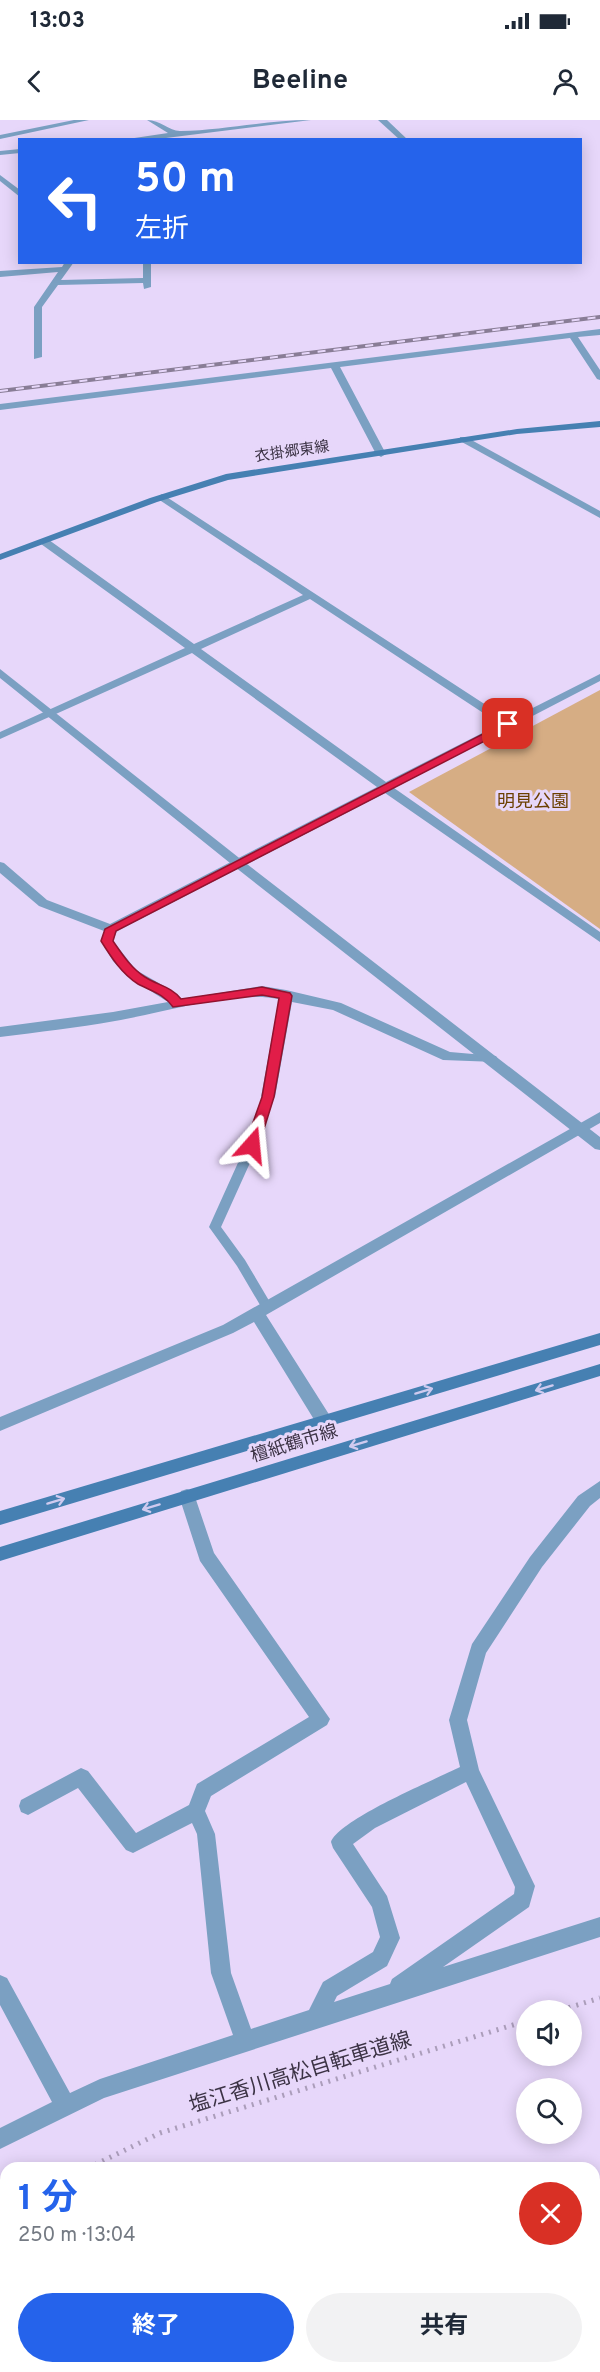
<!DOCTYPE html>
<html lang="ja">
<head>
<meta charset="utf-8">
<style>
  :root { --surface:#fff; --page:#f2f2f3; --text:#1f2937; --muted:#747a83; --accent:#2563eb }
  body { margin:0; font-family:Overpass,"Noto Sans JP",sans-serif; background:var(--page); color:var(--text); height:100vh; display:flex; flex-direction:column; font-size:22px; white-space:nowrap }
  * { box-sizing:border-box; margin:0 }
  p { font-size:20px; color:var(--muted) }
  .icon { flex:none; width:33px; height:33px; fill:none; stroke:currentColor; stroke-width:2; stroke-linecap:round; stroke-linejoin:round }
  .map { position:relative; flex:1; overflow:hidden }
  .details { position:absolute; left:0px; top:2042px; width:600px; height:212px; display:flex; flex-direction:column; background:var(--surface); border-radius:18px 18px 0 0; box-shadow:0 3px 15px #0003 }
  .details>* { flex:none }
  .guide { position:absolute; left:18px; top:18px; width:564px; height:126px; border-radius:0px; box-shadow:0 3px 15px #0003; background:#2563eb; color:#fff; overflow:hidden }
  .buttons { position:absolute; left:516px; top:1880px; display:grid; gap:12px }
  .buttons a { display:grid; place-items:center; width:66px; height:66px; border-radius:50%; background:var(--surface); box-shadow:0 3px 15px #0003; font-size:30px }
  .pin { position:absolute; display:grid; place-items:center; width:51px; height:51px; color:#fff; margin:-26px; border-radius:12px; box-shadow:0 3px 9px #0006 }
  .me { position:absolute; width:66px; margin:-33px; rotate:18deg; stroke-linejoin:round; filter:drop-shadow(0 0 4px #0008) }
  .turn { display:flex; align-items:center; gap:21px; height:126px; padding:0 18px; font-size:27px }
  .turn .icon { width:78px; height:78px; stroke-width:2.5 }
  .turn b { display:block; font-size:42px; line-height:51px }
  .round { display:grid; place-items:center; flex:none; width:63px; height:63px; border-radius:32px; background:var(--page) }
  .headline { display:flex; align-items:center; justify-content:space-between; height:102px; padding:0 18px }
  h1 { font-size:36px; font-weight:700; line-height:45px; color:var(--accent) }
  .action { display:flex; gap:12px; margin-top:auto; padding:12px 18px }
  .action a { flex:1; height:69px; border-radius:36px; background:var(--accent); color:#fff; font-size:24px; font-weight:700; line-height:69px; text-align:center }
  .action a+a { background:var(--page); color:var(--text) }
  .status { display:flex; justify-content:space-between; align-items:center; height:42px; padding:0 30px; background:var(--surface); direction:ltr }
  .status svg { height:16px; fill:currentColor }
  header { display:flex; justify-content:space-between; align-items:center; height:78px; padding:0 18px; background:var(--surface); font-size:27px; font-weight:700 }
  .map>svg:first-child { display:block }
  .green { fill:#d6ad84 }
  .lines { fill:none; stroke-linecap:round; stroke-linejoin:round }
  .path { stroke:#ab9dba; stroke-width:5; stroke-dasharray:2 6; stroke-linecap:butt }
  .service { fill:#7ba0c2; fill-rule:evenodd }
  .minor { fill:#7ba0c2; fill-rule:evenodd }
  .tertiary { fill:#7ba0c2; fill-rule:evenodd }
  .secondary { fill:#4680b2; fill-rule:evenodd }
  .rail-casing { stroke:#897d96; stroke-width:4 }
  .rail { stroke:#e7d7fa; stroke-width:2; stroke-dasharray:8; stroke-linecap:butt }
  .oneway { stroke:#cfcaef }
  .route { fill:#e11d48; stroke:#92132f; stroke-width:1.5 }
  .labels { text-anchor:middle; stroke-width:6; stroke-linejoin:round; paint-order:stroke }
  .far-street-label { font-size:15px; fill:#3c3345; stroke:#e7d7fa }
  .park-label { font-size:18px; fill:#6b3f00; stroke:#e7d7fa }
  .street-label { font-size:18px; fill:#3c3345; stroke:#e7d7fa }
  .near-street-label { font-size:21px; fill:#3c3345; stroke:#e7d7fa }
</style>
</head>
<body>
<div class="status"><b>13:03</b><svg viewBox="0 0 49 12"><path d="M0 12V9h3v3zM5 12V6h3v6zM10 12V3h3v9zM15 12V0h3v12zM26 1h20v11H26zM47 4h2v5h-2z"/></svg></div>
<header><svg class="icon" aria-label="back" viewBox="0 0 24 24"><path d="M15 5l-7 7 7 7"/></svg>Beeline<svg class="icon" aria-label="person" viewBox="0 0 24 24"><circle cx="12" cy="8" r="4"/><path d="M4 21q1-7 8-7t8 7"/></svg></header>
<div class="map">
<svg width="600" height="2252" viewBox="0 0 600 2252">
  <rect width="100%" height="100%" fill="#e7d7fa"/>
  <polygon class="green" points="600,570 600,809 409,672"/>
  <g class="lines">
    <g class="path">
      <polyline points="561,1890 600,1878"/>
      <polyline points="88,2048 160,2013 526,1901"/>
      <polyline points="0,2085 6,2082"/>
    </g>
    <polygon class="service" points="268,973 274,977 258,1025 221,1107 245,1140 271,1184 273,1187 271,1190 263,1190 237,1146 209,1107 246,1025 262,977"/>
    <g class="minor">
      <polygon points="74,0 89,0 0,19 0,15"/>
      <path d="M 147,0 C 161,0 170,12 181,11 C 225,10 267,0 311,0 L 150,20 L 121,20 L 168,13 Z"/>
      <polygon points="378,0 387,0 408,20 400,20"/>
      <polygon points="20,29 20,33 0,35 0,31"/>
      <polygon points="0,55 20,70 20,77 0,61"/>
      <polygon points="65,142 74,142 61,160 143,158 143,142 151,142 151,167 144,169 143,163 58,165 42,187 42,237 34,239 34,187 58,152 0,157 0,151 62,147"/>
      <polygon points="600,209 600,215 578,217 600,250 600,260 597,259 570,218 340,247 386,334 381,337 376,334 331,248 0,290 0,284"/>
      <polygon points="460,317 466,317 600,391 600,398 460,321"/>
      <path d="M 162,374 L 509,600 L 600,554 L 600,561 L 394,668 L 600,812 L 600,822 L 385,673 L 117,811 L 113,821 L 136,850 L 171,870 L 182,879 L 262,866 L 286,870 L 341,883 L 450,932 L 496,936 L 498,939 L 496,942 L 443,940 L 333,890 L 292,882 L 275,977 L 268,982 L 261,977 L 279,879 C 235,870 161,893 115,901 C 77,908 38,912 0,917 L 0,907 L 113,892 L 168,882 L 127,856 L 113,841 L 101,821 L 104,811 L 39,786 L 0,753 L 0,742 L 4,743 L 47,780 L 110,804 L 377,667 L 192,533 L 0,619 L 0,612 L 185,528 L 41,424 L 41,420 L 49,420 L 194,524 L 303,475 L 158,379 L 157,377 ZM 310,479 L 500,604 L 386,662 L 201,529 Z"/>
      <polygon points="600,992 600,1003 266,1195 330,1296 332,1301 330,1306 324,1308 318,1306 254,1202 233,1213 0,1311 0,1297 223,1205"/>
      <path d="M 600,1361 L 600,1378 L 590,1386 L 542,1447 L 486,1533 L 467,1600 L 479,1650 L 535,1766 L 529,1787 L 443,1847 L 600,1797 L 600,1817 L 104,1978 L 0,2029 L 0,2008 L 52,1982 L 0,1885 L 0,1855 L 7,1858 L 70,1973 L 100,1959 L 233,1915 L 211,1853 L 197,1714 L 192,1703 L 133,1733 L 126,1730 L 78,1668 L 28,1695 L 21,1692 L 19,1686 L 21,1680 L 81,1648 L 88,1651 L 136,1713 L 189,1685 L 197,1664 L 309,1597 L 200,1441 L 179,1376 L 181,1371 L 187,1369 L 193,1371 L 214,1433 L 330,1599 L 327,1605 L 211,1676 L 205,1691 L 215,1714 L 231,1853 L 251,1909 L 309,1890 L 323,1862 L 373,1832 L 380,1817 L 372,1787 L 333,1728 L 331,1722 C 340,1699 434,1660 460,1647 L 449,1600 L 472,1524 L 530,1437 L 578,1376 ZM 466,1662 L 515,1767 L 514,1774 L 392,1859 L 390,1864 L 334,1882 L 337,1876 L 387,1846 L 400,1818 L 387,1776 L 353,1724 L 375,1708 Z"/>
    </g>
    <polygon class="tertiary" points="0,549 243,741 600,1017 600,1030 595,1029 235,747 0,558"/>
    <g class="secondary">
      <polygon points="600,301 600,307 517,314 228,360 157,382 0,440 0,434 150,378 226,354 517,309"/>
      <polygon points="600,1213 600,1225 0,1405 0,1391"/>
      <polygon points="600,1244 600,1256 0,1441 0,1427"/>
    </g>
    <g class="rail-casing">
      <polyline id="rail" points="0,271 600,197"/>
    </g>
    <use href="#rail" class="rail"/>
  </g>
  <defs><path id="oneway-shaft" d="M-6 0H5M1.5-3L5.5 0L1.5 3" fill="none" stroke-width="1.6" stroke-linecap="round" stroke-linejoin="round" transform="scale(1.5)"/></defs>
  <g class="oneway">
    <use href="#oneway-shaft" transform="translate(544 1268) rotate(163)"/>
    <use href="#oneway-shaft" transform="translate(424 1271) rotate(-17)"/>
    <use href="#oneway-shaft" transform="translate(358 1324) rotate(163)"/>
    <use href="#oneway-shaft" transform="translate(56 1381) rotate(-17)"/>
    <use href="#oneway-shaft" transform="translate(151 1387) rotate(163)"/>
  </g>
  <path class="route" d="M 508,601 L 512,602 L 512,607 L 116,811 L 113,821 C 122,834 131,848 145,857 C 157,865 172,867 181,879 L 262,867 L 290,873 L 292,876 L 274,977 L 259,1025 L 257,1029 L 247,1029 L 245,1025 L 262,977 L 279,878 L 262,875 L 173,887 C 164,874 151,871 138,864 C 122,854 111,837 101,821 L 105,809 Z"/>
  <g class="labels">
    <g class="far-street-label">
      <text transform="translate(292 331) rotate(-8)" y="5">衣掛郷東線</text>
    </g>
    <g class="park-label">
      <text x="533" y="687">明見公園</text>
    </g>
    <g class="street-label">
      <text transform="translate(294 1323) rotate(-17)" y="6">檀紙鶴市線</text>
    </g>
    <g class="near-street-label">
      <text transform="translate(300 1952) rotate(-17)" y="7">塩江香川高松自転車道線</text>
    </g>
  </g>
</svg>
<div class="buttons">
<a><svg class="icon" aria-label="sound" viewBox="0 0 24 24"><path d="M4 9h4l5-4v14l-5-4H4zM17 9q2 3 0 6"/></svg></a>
<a><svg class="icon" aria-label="search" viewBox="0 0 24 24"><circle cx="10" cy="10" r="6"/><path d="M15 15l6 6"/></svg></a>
</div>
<div class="pin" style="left:508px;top:604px;background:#d93025"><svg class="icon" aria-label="arrive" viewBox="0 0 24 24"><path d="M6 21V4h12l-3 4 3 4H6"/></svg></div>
<svg class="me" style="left:252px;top:1025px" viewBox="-20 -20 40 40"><path d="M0-17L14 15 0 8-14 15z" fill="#e11d48" stroke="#fff" stroke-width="4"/></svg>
<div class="guide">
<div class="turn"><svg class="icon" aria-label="left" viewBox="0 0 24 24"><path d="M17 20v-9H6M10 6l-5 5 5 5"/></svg><div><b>50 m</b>左折</div></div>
</div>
<section class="details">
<div class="headline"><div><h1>1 分</h1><p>250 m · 13:04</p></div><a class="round" style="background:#d93025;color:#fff"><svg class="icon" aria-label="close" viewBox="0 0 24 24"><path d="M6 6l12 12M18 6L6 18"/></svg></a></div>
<div class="action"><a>終了</a><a>共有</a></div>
</section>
</div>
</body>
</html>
